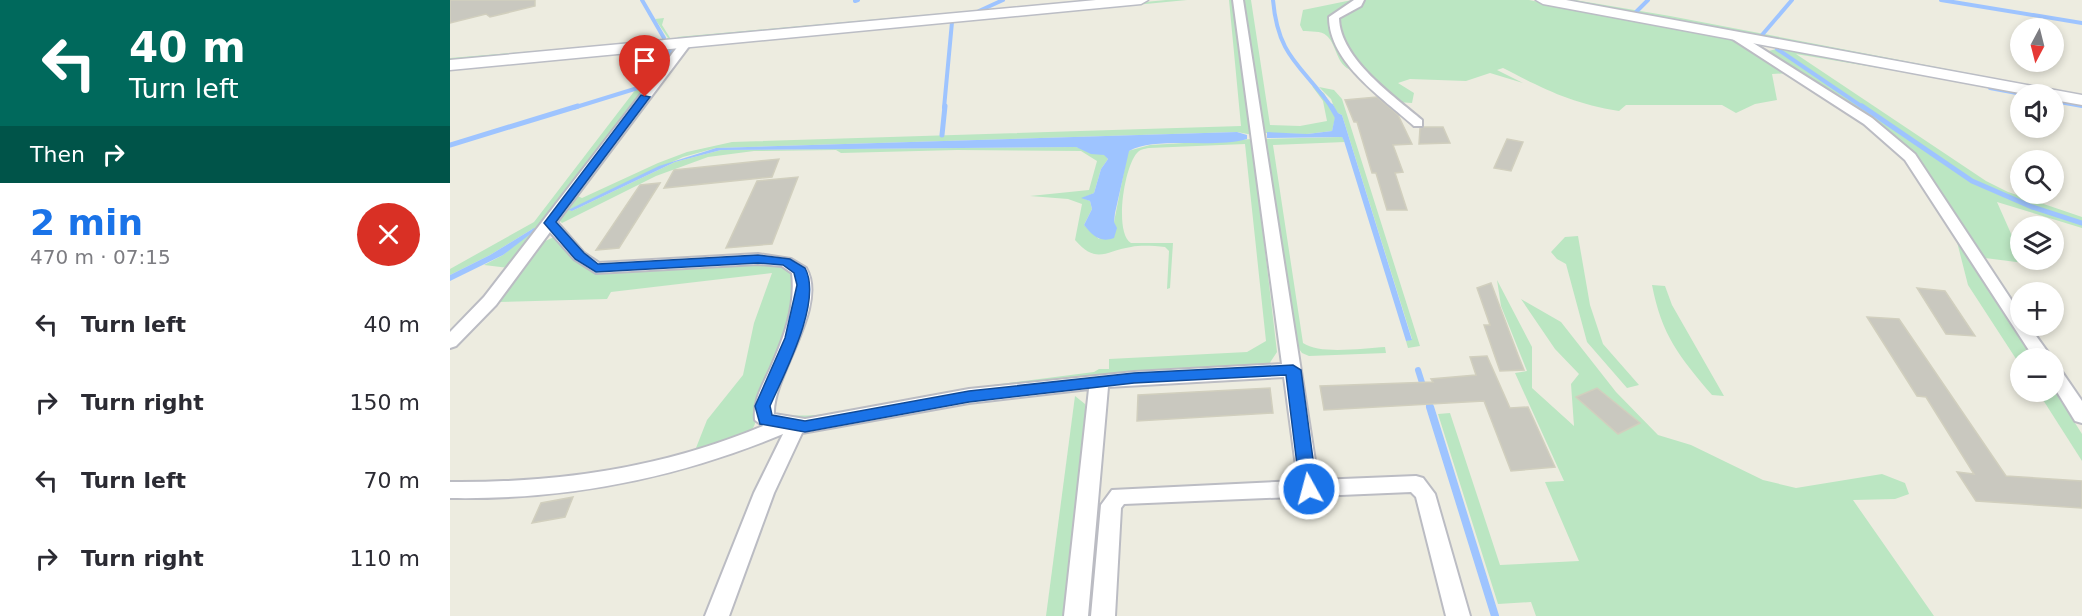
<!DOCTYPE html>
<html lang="en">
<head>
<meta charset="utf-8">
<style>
  :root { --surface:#fff; --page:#f2f2f3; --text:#2b2b33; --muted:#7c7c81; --accent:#1a73e8 }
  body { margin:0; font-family:"DejaVu Sans",sans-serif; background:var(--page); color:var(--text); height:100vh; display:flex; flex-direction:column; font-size:22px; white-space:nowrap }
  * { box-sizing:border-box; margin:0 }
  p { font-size:20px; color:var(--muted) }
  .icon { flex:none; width:33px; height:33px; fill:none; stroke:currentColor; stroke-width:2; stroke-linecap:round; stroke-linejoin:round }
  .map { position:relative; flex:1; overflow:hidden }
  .panel { display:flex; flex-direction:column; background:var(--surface); width:450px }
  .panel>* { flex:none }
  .hud { background:#00695c; color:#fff; overflow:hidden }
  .needle { width:39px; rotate:187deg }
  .buttons { position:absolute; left:1560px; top:18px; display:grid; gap:12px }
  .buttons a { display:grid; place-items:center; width:54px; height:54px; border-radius:50%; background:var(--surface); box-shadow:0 3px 9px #0003; font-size:30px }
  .pin { position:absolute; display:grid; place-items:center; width:51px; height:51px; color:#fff; margin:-62px -26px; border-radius:50% 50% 50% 0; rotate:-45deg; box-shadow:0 0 6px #0007 }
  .pin .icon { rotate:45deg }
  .me { position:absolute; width:66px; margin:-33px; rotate:353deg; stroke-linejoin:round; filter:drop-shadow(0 0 4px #0008) }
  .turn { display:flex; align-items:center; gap:21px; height:126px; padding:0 30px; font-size:27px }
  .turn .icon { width:78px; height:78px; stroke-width:2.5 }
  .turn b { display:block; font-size:42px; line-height:51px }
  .then { display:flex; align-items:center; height:57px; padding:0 30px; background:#0003; gap:12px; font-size:22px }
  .round { display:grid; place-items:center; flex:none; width:63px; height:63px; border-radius:32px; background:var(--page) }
  .headline { display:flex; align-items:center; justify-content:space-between; height:102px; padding:0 30px }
  h1 { font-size:36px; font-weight:700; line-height:45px; color:var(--accent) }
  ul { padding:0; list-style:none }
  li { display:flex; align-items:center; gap:18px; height:78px; padding:0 30px }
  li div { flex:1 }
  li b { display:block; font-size:22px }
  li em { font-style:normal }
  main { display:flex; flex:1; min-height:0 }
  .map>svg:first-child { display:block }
  .green { fill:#bbe6c2 }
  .water { fill:#9ec4ff }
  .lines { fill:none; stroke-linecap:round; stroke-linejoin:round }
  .stream-far3 { stroke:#9ec4ff; stroke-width:4 }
  .stream-far2 { stroke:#9ec4ff; stroke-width:5 }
  .stream-far1 { stroke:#9ec4ff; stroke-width:6 }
  .stream { stroke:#9ec4ff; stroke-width:8 }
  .building { fill:#c9c8bf; stroke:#d1cfbe; stroke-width:1.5 }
  .minor-casing { stroke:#bbbcc3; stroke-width:4 }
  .secondary-casing { stroke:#bbbdc5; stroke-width:3 }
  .minor { fill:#fff; fill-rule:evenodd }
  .secondary { fill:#fff; fill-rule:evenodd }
  .route { fill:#1a73e8; stroke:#114b97; stroke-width:1.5 }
</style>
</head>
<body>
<main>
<section class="panel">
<div class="hud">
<div class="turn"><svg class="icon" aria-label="left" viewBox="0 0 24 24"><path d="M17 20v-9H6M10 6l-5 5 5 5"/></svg><div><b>40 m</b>Turn left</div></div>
<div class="then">Then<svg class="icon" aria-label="right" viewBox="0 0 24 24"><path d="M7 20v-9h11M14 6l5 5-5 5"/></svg></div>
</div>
<div class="headline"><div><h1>2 min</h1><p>470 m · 07:15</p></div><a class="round" style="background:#d93025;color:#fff"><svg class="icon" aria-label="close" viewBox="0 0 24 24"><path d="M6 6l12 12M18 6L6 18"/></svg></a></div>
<ul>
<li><svg class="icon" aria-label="left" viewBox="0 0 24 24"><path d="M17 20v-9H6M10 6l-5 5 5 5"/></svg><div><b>Turn left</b></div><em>40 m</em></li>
<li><svg class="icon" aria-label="right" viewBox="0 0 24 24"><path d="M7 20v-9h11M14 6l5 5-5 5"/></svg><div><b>Turn right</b></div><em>150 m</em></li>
<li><svg class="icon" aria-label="left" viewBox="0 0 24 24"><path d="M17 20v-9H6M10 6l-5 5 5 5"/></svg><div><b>Turn left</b></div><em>70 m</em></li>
<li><svg class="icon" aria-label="right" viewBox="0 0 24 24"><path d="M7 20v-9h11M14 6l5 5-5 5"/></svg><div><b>Turn right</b></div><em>110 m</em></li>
</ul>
</section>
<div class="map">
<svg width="1632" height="616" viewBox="0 0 1632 616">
  <rect width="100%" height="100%" fill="#edece0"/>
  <g class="green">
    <polygon points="640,0 666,0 232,40 227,37"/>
    <polygon points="716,0 737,0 238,48 250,44"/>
    <path d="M 779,0 L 785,0 L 803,135 L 787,132 L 266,148 L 233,157 L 119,210 L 122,211 L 225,162 L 271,150 L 626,147 L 655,155 L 658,159 L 651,169 L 644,193 L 633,198 L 640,201 L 642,209 L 634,225 L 649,239 L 664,222 L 678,151 L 700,145 L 802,139 L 827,352 L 817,367 L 635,377 L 499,396 L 352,421 L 324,414 C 376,421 432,403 484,394 C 537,385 591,379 644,372 L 649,369 L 659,369 L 659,359 L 797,352 L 816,341 L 795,144 L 699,148 C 694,149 690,149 687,153 C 674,167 664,233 681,243 L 723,243 L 720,288 L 717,289 L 719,251 L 715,247 C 704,246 691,245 681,247 C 655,251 647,265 625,240 L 632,204 L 618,199 L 580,196 L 639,190 L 647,161 L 631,151 L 507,150 L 391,153 L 386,150 L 304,151 L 258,157 L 206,176 L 112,223 L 107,218 L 125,195 L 132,198 L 208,163 L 237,152 L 282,142 L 791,126 Z"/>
    <polygon points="794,0 801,0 820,125 850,126 877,121 873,101 862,86 874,93 886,115 882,131 857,134 813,133"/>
    <path d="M 902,0 L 885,13 L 880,21 L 887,44 L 906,71 C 886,69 888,46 877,36 C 871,30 860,32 853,31 L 850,25 L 853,10 Z"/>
    <path d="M 912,0 L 1079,0 L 1280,39 L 1340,73 L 1322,74 L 1327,100 L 1305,104 L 1286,113 L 1272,105 L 1176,105 L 1169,111 C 1121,103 1096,90 1053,68 L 1047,70 L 1073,83 L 1040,73 L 1016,81 L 960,79 L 948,83 L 964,93 L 962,103 L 947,102 C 931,86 879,41 890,17 Z"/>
    <polygon points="1109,0 1125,0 1220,16 1632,95 1632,97"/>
    <polygon points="214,18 212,25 222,41 0,62 0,58 216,40 218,38 205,19"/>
    <polygon points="224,47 227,47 59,268 34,265 53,255 84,228 40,255 0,275 0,269 84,222 186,89 192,87"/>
    <polygon points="1331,47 1584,94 1346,54 1536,181 1558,192 1632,217 1632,222 1582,206 1523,180 1328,48"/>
    <polygon points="1326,49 1520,181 1581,208 1632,224 1632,228 1547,202 1574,263 1535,258 1466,158 1315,52"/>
    <polygon points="869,87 884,90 892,99 970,346 958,348 956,341 962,339 892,115 886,112 881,99"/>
    <path d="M 892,137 L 895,142 L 823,145 L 853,343 C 870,355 914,348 935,347 L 936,353 L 859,356 L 852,353 L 846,345 L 811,139 Z"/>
    <polygon points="1128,236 1140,305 1153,344 1189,385 1177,388 1137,342 1116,264 1107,259 1101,252 1115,237"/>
    <path d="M 104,237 L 141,269 C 172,268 329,252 342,274 C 348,284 340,331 336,342 C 328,361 316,380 307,399 C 302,416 312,423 296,435 L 232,461 L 246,448 L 257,420 L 293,375 L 304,323 L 322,273 L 161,292 L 157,299 L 47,302 L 91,243 Z"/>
    <polygon points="1506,238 1513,244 1583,358 1570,358 1570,365 1518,285"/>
    <polygon points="1047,280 1082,347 1082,388 1124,426 1121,384 1129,374 1105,349 1071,299 1111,322 1166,392 1208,435 1241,445 1313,480 1346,488 1432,474 1455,483 1459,494 1445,499 1403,500 1484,616 1086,616 1081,602 1048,604 988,414 1000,413 1050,565 1129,561 1095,482 1114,481 1065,373 1077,371 1051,306"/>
    <path d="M 1202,285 L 1215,286 L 1222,305 L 1274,396 L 1262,395 C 1229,356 1212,336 1202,285 Z"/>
    <polygon points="1604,390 1632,434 1632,461 1588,392"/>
    <polygon points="625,396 635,404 637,419 615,616 596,616"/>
  </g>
  <g class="water">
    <polygon points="886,112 892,115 962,340 956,341 894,141 892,137 817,138 817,132 857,134 882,131"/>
    <path d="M 787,132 L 797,135 L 797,139 C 763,149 707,136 679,151 L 665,213 L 664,222 L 667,228 L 664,238 C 650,243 643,236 634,225 L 642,209 L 640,201 L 631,198 L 644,193 L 651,169 L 658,159 L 654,155 L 641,154 L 626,147 L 271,150 L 225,162 L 122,211 L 118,210 L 209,166 L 266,148 Z"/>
    <polygon points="84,228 87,229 53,255 0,281 0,275 40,255"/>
  </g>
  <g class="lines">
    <g class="stream-far3">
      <polyline points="192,0 214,38"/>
      <path d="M 823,0 C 828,58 852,65 882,108"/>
      <polyline points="1491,0 1632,23"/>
      <polyline points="405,1 408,0"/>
      <polyline points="529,11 553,0"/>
      <polyline points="1186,12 1198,0"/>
      <polyline points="1312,35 1342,0"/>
      <polyline points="1327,49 1414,108"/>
      <polyline points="1540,88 1572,94"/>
      <polyline points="1604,101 1632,106"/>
      <polyline points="123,108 191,87 222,49"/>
      <polyline points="494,108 502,22"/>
    </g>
    <g class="stream-far2">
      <polyline points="881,106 889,120"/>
      <polyline points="1412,106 1522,181 1582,207 1632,223"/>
      <polyline points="492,135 495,106"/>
      <polyline points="0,145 128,106"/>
    </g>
    <polyline class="stream-far1" points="968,370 980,408"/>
    <polyline class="stream" points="980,407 1045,616"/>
  </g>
  <g class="building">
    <polygon points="0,0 85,0 85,6 40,17 36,14 0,23"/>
    <polygon points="927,97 948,115 962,144 943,145 953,172 945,173 957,210 937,210 926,173 922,173 907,122 904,122 895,100"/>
    <polygon points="974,127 993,127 1000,143 969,144 970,128"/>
    <polygon points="1057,139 1073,142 1061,171 1044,168"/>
    <polygon points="329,159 322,177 214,188 224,170"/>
    <polygon points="348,177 322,244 276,248 307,181"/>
    <polygon points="210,183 169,248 146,250 190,185"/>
    <polygon points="1041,283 1068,355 1074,370 1050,371 1034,325 1040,325 1027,288"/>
    <polygon points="1467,288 1495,291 1525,336 1496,334"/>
    <polygon points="1417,317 1449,319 1556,476 1632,481 1632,508 1526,501 1507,472 1524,474 1476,397 1467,396"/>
    <polygon points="1037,356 1060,408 1078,407 1105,467 1061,471 1034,401 874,410 870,386 983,382 981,379 1026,375 1020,357"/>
    <polygon points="820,388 823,413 687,421 688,395"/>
    <polygon points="1147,388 1190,423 1168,434 1126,397"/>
    <polygon points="123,497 115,517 82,523 91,503"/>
  </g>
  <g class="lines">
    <g class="minor-casing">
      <g id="minor">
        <path d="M 783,0 L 793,0 L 868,480 L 966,476 L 973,478 L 985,494 L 1020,616 L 996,616 L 966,497 L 961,492 L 674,504 L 671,508 L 665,616 L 641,616 L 651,505 L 662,490 L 848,481 L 834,377 L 658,387 L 638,616 L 614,616 L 639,389 L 519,403 L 352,433 L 324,493 L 279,616 L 255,616 L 304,493 L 333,434 C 225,479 117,500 0,498 L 0,482 C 109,483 212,468 313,426 L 305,420 C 303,400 313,385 321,367 C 334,337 346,307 342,273 L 332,266 L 308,264 L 146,273 L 124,259 L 100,232 L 46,305 L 6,346 L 0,348 L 0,332 L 34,297 L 232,41 L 236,40 L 241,43 L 240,45 L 107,222 L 134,253 L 149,263 L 308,254 L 341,259 L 356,268 C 379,307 322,376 324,414 L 355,419 L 519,389 L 684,372 L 832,364 Z"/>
        <path d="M 904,0 L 914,0 L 911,6 L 889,18 C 890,59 944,96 972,120 L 972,126 L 964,126 C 933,98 879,63 879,17 Z"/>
        <polygon points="1281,34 1289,34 1422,118 1465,154 1570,313 1570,326 1579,326 1602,358 1584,358 1455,160 1414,124 1281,38"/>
        <polygon points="1604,367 1610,369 1632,401 1632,423 1625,421 1604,387"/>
      </g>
    </g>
    <g class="secondary-casing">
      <g id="secondary">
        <polygon points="646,0 698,0 691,4 0,70 0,60"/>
        <polygon points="1086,0 1116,0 1632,95 1632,105 1604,100 1604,94 1575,94 1093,4"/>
      </g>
    </g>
    <use href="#minor" class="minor"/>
    <use href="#secondary" class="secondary"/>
  </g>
  <path class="route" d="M 191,95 L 200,97 L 106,222 L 134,253 L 148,264 L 308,255 L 340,259 L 355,268 C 373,301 334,374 320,406 L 322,415 L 355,421 L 519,391 L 684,373 L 843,365 L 851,370 L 867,489 L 865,494 L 853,494 L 850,489 L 836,375 L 684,383 L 519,402 L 355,432 L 310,424 L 305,406 L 335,338 L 347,285 L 344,273 L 333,265 L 308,263 L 146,272 L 125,259 L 94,223 Z"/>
</svg>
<div class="buttons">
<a><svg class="needle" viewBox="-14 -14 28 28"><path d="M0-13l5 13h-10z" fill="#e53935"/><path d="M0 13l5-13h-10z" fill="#7c7c81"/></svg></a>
<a><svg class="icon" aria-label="sound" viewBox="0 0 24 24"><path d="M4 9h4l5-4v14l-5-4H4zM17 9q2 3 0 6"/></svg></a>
<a><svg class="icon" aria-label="search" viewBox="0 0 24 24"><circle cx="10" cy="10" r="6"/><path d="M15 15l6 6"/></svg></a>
<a><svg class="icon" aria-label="layers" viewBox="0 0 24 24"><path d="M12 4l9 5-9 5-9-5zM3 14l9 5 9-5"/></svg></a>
<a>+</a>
<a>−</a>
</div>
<div class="pin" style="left:195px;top:97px;background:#d93025"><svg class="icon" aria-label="arrive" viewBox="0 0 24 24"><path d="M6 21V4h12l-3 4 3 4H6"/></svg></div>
<svg class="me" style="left:859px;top:489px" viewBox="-20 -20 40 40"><circle r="17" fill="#1a73e8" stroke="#fff" stroke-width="3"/><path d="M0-11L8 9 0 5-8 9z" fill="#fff"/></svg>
</div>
</main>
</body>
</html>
